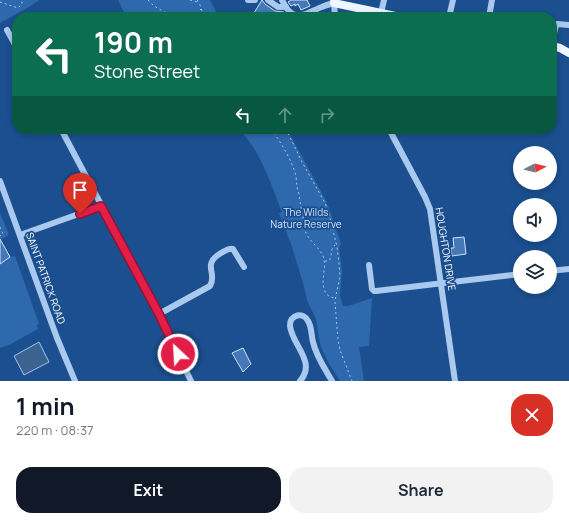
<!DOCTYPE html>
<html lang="en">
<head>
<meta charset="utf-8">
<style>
  :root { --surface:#fff; --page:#f2f2f3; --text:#1f2937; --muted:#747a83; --accent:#111827 }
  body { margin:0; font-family:Manrope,sans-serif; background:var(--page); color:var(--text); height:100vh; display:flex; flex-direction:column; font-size:15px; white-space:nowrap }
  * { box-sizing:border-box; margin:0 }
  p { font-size:13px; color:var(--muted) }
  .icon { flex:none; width:22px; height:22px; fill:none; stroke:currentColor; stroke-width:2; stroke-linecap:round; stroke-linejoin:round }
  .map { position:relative; height:381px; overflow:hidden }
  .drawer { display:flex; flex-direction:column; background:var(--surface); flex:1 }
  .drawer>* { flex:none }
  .banner { position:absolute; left:12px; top:12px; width:545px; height:122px; border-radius:16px; box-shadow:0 2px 6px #0003; background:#0b6e4f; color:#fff; overflow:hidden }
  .needle { width:26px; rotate:83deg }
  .tools { position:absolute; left:513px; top:146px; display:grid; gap:8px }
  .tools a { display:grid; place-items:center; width:44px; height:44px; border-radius:50%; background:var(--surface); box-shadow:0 2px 6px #0003; font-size:20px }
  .pin { position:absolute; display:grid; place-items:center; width:34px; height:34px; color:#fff; margin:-41px -17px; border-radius:50% 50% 50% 0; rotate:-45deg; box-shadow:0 0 4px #0007 }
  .pin .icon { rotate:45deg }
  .me { position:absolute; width:44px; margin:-22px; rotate:335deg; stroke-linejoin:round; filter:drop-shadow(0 0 3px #0008) }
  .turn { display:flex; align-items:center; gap:14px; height:84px; padding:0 16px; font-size:18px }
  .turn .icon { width:52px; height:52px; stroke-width:2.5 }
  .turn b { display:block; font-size:28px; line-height:34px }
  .lanes { display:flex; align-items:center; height:38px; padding:0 16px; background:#0003; justify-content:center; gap:20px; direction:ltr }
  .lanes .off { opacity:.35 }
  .round { display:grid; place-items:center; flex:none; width:42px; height:42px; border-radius:16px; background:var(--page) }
  .head { display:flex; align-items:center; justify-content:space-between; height:68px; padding:0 16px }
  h1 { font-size:24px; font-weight:700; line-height:30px; color:var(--accent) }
  .button { display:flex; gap:8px; margin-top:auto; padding:8px 16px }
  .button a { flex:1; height:46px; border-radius:16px; background:var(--accent); color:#fff; font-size:16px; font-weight:700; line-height:46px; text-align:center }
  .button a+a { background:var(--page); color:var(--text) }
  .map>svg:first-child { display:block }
  .green { fill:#2e69ad }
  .water { fill:#3c6290; stroke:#9cc4f0 }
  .building { fill:#4478b7; stroke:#cfe3fa }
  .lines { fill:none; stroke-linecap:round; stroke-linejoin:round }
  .path { stroke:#a9c9ee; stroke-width:1; stroke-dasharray:2 3; stroke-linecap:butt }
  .minor { stroke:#a9c9ee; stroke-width:6 }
  .major { stroke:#f0f6ff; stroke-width:8 }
  .route-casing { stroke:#92132f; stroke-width:10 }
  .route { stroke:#e11d48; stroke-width:7 }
  .labels { text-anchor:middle; stroke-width:3.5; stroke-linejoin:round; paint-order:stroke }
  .park-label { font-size:10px; fill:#cfe3fa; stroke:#1b4f8f }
  .street-label { font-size:10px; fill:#fff; stroke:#1b4f8f }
</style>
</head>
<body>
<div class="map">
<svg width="569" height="381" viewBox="0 0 569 381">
  <rect width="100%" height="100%" fill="#1b4f8f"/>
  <g class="green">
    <polygon points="0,0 39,0 29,7 0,23"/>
    <polygon points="118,0 210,0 219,17 126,17"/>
    <path d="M 237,129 L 287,129 L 324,197 L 329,208 L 341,244 L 339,248 L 342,270 L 340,296 L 343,306 L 348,306 L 372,298 L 369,346 L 359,347 L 364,381 L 340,381 L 328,362 L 321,347 L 319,339 L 316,319 L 307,300 L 303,283 L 292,247 L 279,213 L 282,212 C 272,187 259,145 237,129 Z"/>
    <polygon points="0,213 9,235 0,240"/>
    <polygon points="15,256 39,324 37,325 38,329 9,345 0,348 0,264 10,257"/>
  </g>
  <polygon class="water" points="39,342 49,362 24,375 14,356"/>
  <g class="building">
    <polygon points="262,0 265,4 275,11 284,12 286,15 285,17 260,17 254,13"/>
    <polygon points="291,0 307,0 310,6 301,10 298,4 295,6 295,4 291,6 288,2"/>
    <polygon points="464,237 466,254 452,256 451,248 454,248 453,238"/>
    <polygon points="0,239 10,257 0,264"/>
    <polygon points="243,348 251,364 243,372 232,353"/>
  </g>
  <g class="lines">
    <g class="path">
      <path d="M 148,0 C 152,5 157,8 163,11 C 166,13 169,14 172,17"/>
      <polyline points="190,0 197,2"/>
      <polyline points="197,0 200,5 204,17"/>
      <polyline points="0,2 18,8 22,4 22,0"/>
      <polyline points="193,17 201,9"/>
      <path d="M 271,129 C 280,141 292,160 296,176 C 297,183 296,187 299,194 C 300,203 302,212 304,222 C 304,225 305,230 306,233 C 310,242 319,247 323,256 C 327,267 321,278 324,289 C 326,295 329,297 335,298"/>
      <polyline points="286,129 302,162 325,203 329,214 337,247 339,263 340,277 336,295 335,302 338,340 340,350 352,381"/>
      <polyline points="0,227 3,234 0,236"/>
      <path d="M 325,261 L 329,261 C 333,255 329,251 335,245"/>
    </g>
    <g class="minor">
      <polyline points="248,0 255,0"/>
      <polyline points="268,0 278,7 286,7"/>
      <path d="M 282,0 C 284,4 286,8 289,11 C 298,22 312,10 322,7 C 326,5 330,4 334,3 L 335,17"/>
      <polyline points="381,13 384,0"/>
      <polyline points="449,17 453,0"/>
      <polyline points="489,17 492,0"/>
      <polyline points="7,30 17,48"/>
      <polyline points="552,40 556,26 557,24 569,25"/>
      <polyline points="61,129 159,314 191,381"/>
      <polyline points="389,129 425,197 430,209 455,381"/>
      <polyline points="0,181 57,338 75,381"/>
      <polyline points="20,235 101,206"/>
      <polyline points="369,265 372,289 374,291 376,291 520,274"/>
      <polyline points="550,271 569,269"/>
      <path d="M 159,314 L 210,286 C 218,273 201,265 221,253 C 225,251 228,248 233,249 L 244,267"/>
      <path d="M 300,381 C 317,362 292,345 290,326 C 290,323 290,320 293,318 C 298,313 305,315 308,321 C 312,327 311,335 313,342 C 316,356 325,369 332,381"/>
    </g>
    <g class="major">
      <polyline points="334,0 334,3 400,17"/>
      <polyline points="552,46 560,48 569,53"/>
    </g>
  </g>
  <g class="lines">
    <g class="route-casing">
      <polyline id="route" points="80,214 101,206 159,314 178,354"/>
    </g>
    <use href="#route" class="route"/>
  </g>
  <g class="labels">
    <g class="park-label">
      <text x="306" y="216">The Wilds<tspan x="306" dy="12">Nature Reserve</tspan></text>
    </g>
    <g class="street-label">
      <text transform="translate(446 249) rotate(81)" y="4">HOUGHTON DRIVE</text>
      <text transform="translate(46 278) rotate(70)" y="4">SAINT PATRICK ROAD</text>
    </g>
  </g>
</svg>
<div class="tools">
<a><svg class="needle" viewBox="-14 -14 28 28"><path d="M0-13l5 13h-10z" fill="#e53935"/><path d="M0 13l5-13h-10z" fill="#747a83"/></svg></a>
<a><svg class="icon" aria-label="sound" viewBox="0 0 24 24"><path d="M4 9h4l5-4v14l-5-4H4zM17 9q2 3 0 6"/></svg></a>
<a><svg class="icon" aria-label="layers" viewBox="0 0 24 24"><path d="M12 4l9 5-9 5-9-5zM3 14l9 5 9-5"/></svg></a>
</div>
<div class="pin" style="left:80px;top:214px;background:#d93025"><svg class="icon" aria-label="arrive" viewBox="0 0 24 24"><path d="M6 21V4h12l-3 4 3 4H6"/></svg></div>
<svg class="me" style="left:178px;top:354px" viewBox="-20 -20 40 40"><circle r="17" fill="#e11d48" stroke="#fff" stroke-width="3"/><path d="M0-11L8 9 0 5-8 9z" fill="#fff"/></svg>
<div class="banner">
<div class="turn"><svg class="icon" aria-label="left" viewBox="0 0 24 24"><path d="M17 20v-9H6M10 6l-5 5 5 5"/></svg><div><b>190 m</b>Stone Street</div></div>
<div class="lanes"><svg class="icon" aria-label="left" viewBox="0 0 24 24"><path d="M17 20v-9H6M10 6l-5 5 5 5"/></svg><svg class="icon off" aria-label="ahead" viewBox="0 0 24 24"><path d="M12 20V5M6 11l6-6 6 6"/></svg><svg class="icon off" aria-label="right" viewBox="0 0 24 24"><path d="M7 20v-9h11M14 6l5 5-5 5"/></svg></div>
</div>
</div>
<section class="drawer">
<div class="head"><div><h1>1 min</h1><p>220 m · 08:37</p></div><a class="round" style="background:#d93025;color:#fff"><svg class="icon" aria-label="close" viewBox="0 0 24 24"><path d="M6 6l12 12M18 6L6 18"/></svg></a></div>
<div class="button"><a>Exit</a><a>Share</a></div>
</section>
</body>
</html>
